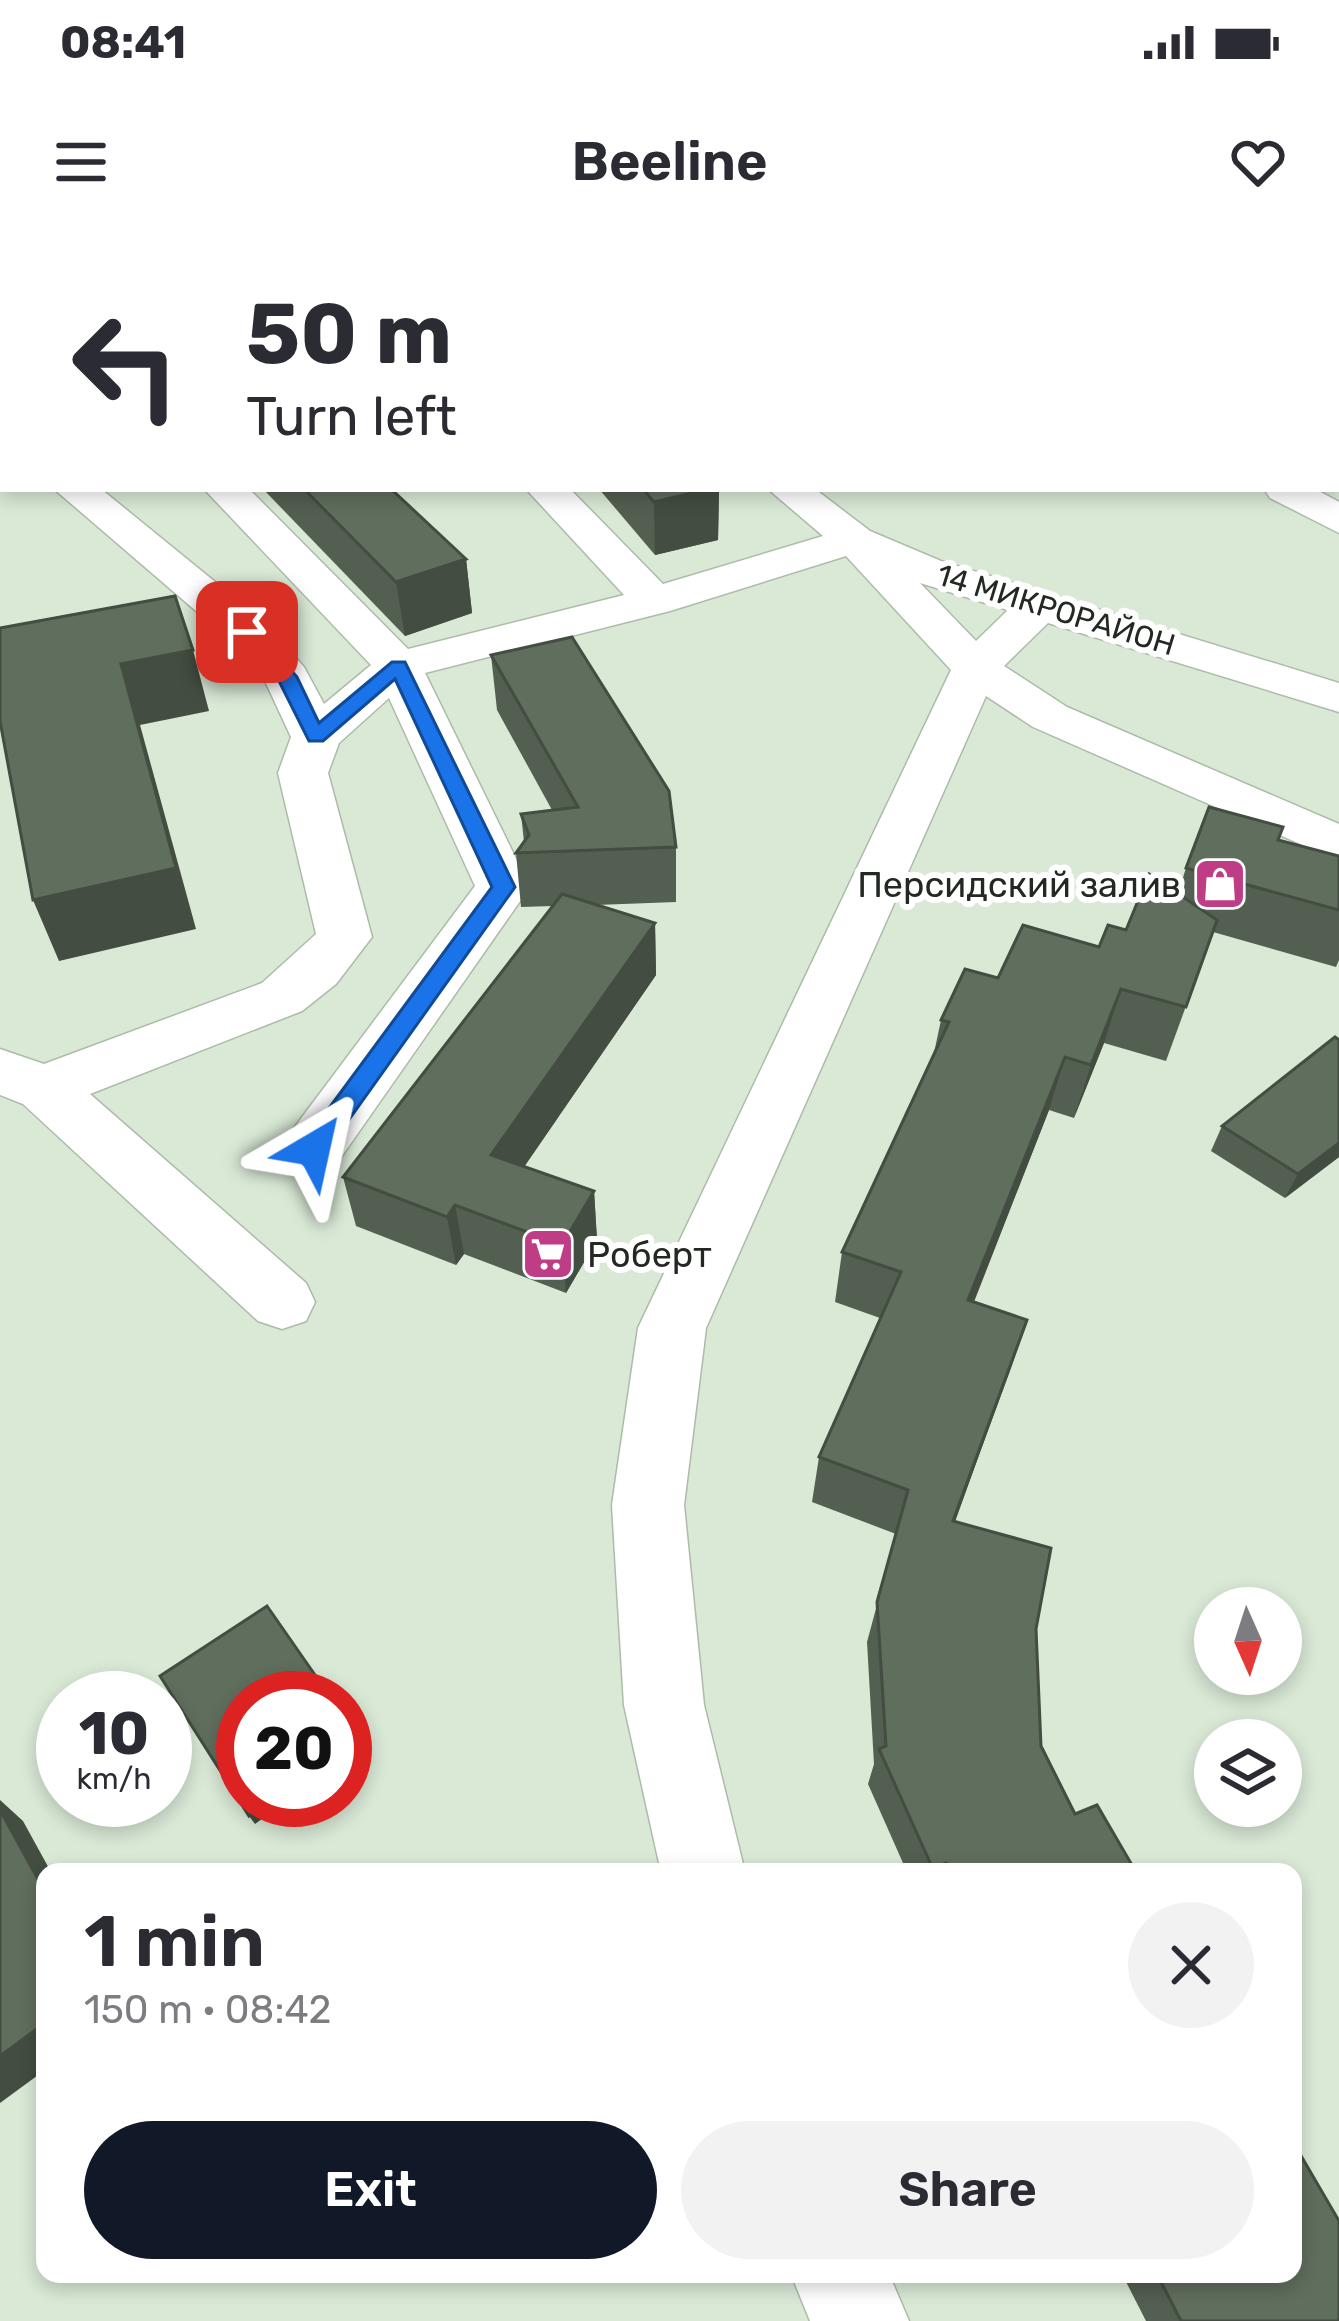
<!DOCTYPE html>
<html lang="en">
<head>
<meta charset="utf-8">
<style>
  :root { --surface:#fff; --page:#f2f2f3; --text:#2b2b33; --muted:#7c7c81; --accent:#111827 }
  body { margin:0; font-family:Rubik,sans-serif; background:var(--page); color:var(--text); height:100vh; display:flex; flex-direction:column; font-size:45px; white-space:nowrap }
  * { box-sizing:border-box; margin:0 }
  p { font-size:39px; color:var(--muted) }
  .icon { flex:none; width:66px; height:66px; fill:none; stroke:currentColor; stroke-width:2; stroke-linecap:round; stroke-linejoin:round }
  .map { position:relative; flex:1; overflow:hidden }
  .panel { position:absolute; left:36px; top:1623px; width:1266px; height:420px; display:flex; flex-direction:column; background:var(--surface); border-radius:24px; box-shadow:0 6px 18px #0003 }
  .panel>* { flex:none }
  .hud { position:absolute; left:0px; top:0px; width:1341px; height:252px; box-shadow:0 6px 18px #0003; background:#fff; color:var(--text); overflow:hidden }
  .needle { width:78px; rotate:177deg }
  .fabs { position:absolute; left:1194px; top:1347px; display:grid; gap:24px }
  .fabs a { display:grid; place-items:center; width:108px; height:108px; border-radius:50%; background:var(--surface); box-shadow:0 6px 18px #0003; font-size:60px }
  .speed { position:absolute; left:36px; top:1431px; display:flex; gap:24px; font-size:60px; font-weight:700; text-align:center }
  .speed>* { display:grid; place-content:center; width:156px; height:156px; border-radius:50%; background:var(--surface); box-shadow:0 6px 18px #0003; line-height:1 }
  .speed small { font-size:30px; font-weight:400 }
  .speed .limit { border:18px solid #d22; background:#fff; color:#111 }
  .pin { position:absolute; display:grid; place-items:center; width:102px; height:102px; color:#fff; margin:-51px; border-radius:24px; box-shadow:0 6px 18px #0006 }
  .me { position:absolute; width:132px; margin:-66px; rotate:36deg; stroke-linejoin:round; filter:drop-shadow(0 0 9px #0008) }
  .turn { display:flex; align-items:center; gap:42px; height:252px; padding:0 48px; font-size:54px }
  .turn .icon { width:156px; height:156px; stroke-width:2.5 }
  .turn b { display:block; font-size:84px; line-height:102px }
  .round { display:grid; place-items:center; flex:none; width:126px; height:126px; border-radius:63px; background:var(--page) }
  .overview { display:flex; align-items:center; justify-content:space-between; height:204px; padding:0 48px }
  h1 { font-size:72px; font-weight:600; line-height:90px }
  .action { display:flex; gap:24px; margin-top:auto; padding:24px 48px }
  .action a { flex:1; height:138px; border-radius:72px; background:var(--accent); color:#fff; font-size:48px; font-weight:600; line-height:138px; text-align:center }
  .action a+a { background:var(--page); color:var(--text) }
  .status { display:flex; justify-content:space-between; align-items:center; height:84px; padding:0 60px; background:var(--surface); direction:ltr }
  .status svg { height:33px; fill:currentColor }
  header { display:flex; justify-content:space-between; align-items:center; height:156px; padding:0 48px; background:var(--surface); font-size:54px; font-weight:600 }
  .map>svg:first-child { display:block }
  .lines { fill:none; stroke-linecap:round; stroke-linejoin:round }
  .minor-casing { stroke:#acbca9; stroke-width:3 }
  .minor { fill:#fff; fill-rule:evenodd }
  .wall { fill:#535f50 }
  .shaded-wall { fill:#434d41 }
  .building { fill:#606e5d; stroke:#434d41; stroke-width:3 }
  .route { fill:#1a73e8; stroke:#114b97; stroke-width:3 }
  .labels { text-anchor:middle; stroke-width:12; stroke-linejoin:round; paint-order:stroke }
  .far-street-label { font-size:30px; fill:#232922; stroke:#fff }
  .poi-label { font-size:36px; fill:#232922; stroke:#fff; text-anchor:end }
</style>
</head>
<body>
<div class="status"><b>08:41</b><svg viewBox="0 0 49 12"><path d="M0 12V9h3v3zM5 12V6h3v6zM10 12V3h3v9zM15 12V0h3v12zM26 1h20v11H26zM47 4h2v5h-2z"/></svg></div>
<header><svg class="icon" aria-label="menu" viewBox="0 0 24 24"><path d="M4 6h16M4 12h16M4 18h16"/></svg>Beeline<svg class="icon" aria-label="heart" viewBox="0 0 24 24"><path d="M12 20l-8-8c-3-5 5-10 8-4 3-6 11-1 8 4z"/></svg></header>
<div class="map">
<svg width="1339" height="2081" viewBox="0 0 1339 2081">
  <rect width="100%" height="100%" fill="#d9e9d6"/>
  <g class="lines">
    <g class="minor-casing">
      <g id="minor">
        <polygon points="320,0 355,0 357,3 322,3"/>
        <polygon points="531,0 566,0 568,3 533,3"/>
        <polygon points="642,0 679,0 681,3 644,3"/>
        <polygon points="0,72 3,73 3,95 0,94"/>
        <polygon points="0,175 3,176 3,201 0,200"/>
        <path d="M 54,249 L 101,249 L 263,381 L 304,427 L 324,464 L 371,425 L 204,249 L 249,249 L 408,409 L 624,355 L 526,249 L 570,249 L 663,344 L 823,296 L 768,249 L 815,249 L 870,291 L 941,321 L 1339,443 L 1339,472 L 1048,383 L 1004,426 L 1067,467 L 1339,584 L 1339,621 L 1033,487 L 986,456 L 706,1088 L 684,1265 L 704,1465 L 745,1632 L 661,1632 L 624,1465 L 612,1265 L 638,1088 L 951,430 L 846,316 L 670,371 L 425,433 L 530,647 L 335,926 L 313,933 L 291,926 L 282,909 L 291,892 L 475,646 L 389,458 L 339,503 L 328,533 L 372,697 L 336,744 L 302,771 L 90,854 L 306,1043 L 315,1062 L 306,1081 L 282,1089 L 258,1081 L 23,864 L 0,855 L 0,809 L 44,824 L 262,743 L 316,694 L 278,533 L 291,497 L 265,441 L 231,401 ZM 920,343 L 1008,370 L 976,401 Z"/>
        <polygon points="1264,249 1315,249 1339,262 1339,293 1270,258"/>
        <polygon points="791,2034 889,2034 909,2081 810,2081"/>
      </g>
    </g>
    <use href="#minor" class="minor"/>
  </g>
  <g class="wall">
    <polygon points="387,0 488,0 491,3 390,3"/>
    <polygon points="263,249 391,249 466,319 472,373 405,396"/>
    <polygon points="599,249 719,249 718,300 655,315"/>
    <polygon points="491,415 676,607 676,662 596,665 655,683 656,735 524,926 594,951 597,1000 566,1053 464,1014 456,1025 356,986 343,937 553,666 521,667 516,613 524,602 521,574 552,570 497,470"/>
    <polygon points="1278,600 1339,616 1339,720 1336,727 1213,692 1166,821 1104,803 1074,878 1049,870 974,1062 1027,1080 955,1282 1036,1389 1041,1506 1075,1574 1136,1632 907,1632 868,1544 874,1524 867,1402 896,1294 812,1262 819,1217 880,1078 835,1062 842,1012 934,813 941,780 998,738 1099,707 1126,690 1178,653 1186,628"/>
    <polygon points="1339,800 1339,917 1285,958 1211,911 1222,886"/>
    <polygon points="1122,2034 1293,2034 1339,2081 1146,2081"/>
  </g>
  <g class="shaded-wall">
    <polygon points="709,249 719,249 718,300 655,315 654,262"/>
    <polygon points="466,319 472,373 405,396 396,342"/>
    <polygon points="193,410 209,471 140,485 196,689 59,721 33,660 121,424"/>
    <polygon points="655,683 656,735 498,965 491,915"/>
    <polygon points="1121,749 1104,803 1074,878 1091,825"/>
    <polygon points="1065,817 1049,870 955,1109 968,1060"/>
    <polygon points="1339,903 1339,917 1285,958 1298,934"/>
    <polygon points="594,951 597,1000 566,1053 562,1005"/>
    <polygon points="455,965 464,1014 456,1025 447,977"/>
    <polygon points="1027,1080 1011,1128 939,1324 953,1281"/>
    <polygon points="359,1498 363,1506 345,1519 345,1508"/>
    <polygon points="0,1560 23,1581 51,1632 45,1632 45,1652 0,1570"/>
    <polygon points="271,1560 288,1560 255,1584 249,1576"/>
    <polygon points="45,1783 45,1830 0,1863 0,1816"/>
  </g>
  <g class="building">
    <polygon points="424,0 488,0 491,3 427,3"/>
    <polygon points="304,249 391,249 466,319 396,342"/>
    <polygon points="643,249 709,249 654,262"/>
    <polygon points="175,356 193,410 121,424 176,628 33,660 0,481 0,388"/>
    <polygon points="572,397 669,551 676,607 516,613 529,595 521,574 578,567 491,415"/>
    <polygon points="1209,567 1283,587 1278,600 1339,616 1339,670 1186,628"/>
    <polygon points="1149,634 1217,680 1186,767 1121,749 1091,825 1065,817 968,1060 1027,1080 953,1281 1051,1308 1036,1389 1041,1506 1075,1574 1097,1565 1136,1632 951,1632 946,1623 933,1629 879,1509 886,1506 877,1362 908,1250 819,1217 901,1032 842,1012 949,782 941,780 965,729 998,738 1023,685 1099,707 1108,685 1126,690"/>
    <polygon points="562,654 655,683 491,915 594,951 562,1005 455,965 447,977 343,937"/>
    <polygon points="1335,797 1339,800 1339,903 1298,934 1222,886"/>
    <polygon points="267,1366 331,1458 243,1458 243,1560 271,1560 249,1576 160,1436"/>
    <polygon points="345,1477 359,1498 345,1508"/>
    <polygon points="0,1570 45,1652 45,1783 0,1816"/>
    <polygon points="1293,1902 1339,1981 1339,2081 1181,2081 1157,2034 1293,2034"/>
  </g>
  <polygon class="route" points="240,387 254,387 297,437 319,483 392,422 405,422 515,647 323,916 314,918 301,909 304,902 492,647 395,439 323,501 309,501 278,439 240,396"/>
  <defs>
    <g id="shop-square" transform="scale(2.7)"><rect x="-9" y="-9" width="18" height="18" rx="4" fill="#bf3d84" stroke="#fff"/><path d="M-5-2.5h2.3a2.7 3.5 0 0 1 5.4 0H5L5.5 6h-11ZM-1.5-2.5h3a1.5 2.3 0 0 0-3 0Z" fill="#fff"/></g>
    <g id="supermarket-square" transform="scale(2.7)"><rect x="-9" y="-9" width="18" height="18" rx="4" fill="#bf3d84" stroke="#fff"/><path d="M-6-5.5h2.5l.6 2H6L4.5 2H-2.5L-4.4-4H-6ZM-1.5 3.2a1.3 1.3 0 1 0 .1 0ZM3 3.2a1.3 1.3 0 1 0 .1 0Z" fill="#fff"/></g>
  </defs>
  <g fill-rule="evenodd">
    <use href="#shop-square" x="1220" y="644"/>
    <use href="#supermarket-square" x="548" y="1014"/>
  </g>
  <g class="labels">
    <g class="far-street-label">
      <text transform="translate(1056 370) rotate(17)" y="10">14 МИКРОРАЙОН</text>
    </g>
    <g class="poi-label">
      <text x="1181" y="657">Персидский залив</text>
      <text x="587" y="1027" text-anchor="start">Роберт</text>
    </g>
  </g>
</svg>
<div class="fabs">
<a><svg class="needle" viewBox="-14 -14 28 28"><path d="M0-13l5 13h-10z" fill="#e53935"/><path d="M0 13l5-13h-10z" fill="#7c7c81"/></svg></a>
<a><svg class="icon" aria-label="layers" viewBox="0 0 24 24"><path d="M12 4l9 5-9 5-9-5zM3 14l9 5 9-5"/></svg></a>
</div>
<div class="speed"><div>10<small>km/h</small></div><div class="limit">20</div></div>
<div class="pin" style="left:247px;top:392px;background:#d93025"><svg class="icon" aria-label="arrive" viewBox="0 0 24 24"><path d="M6 21V4h12l-3 4 3 4H6"/></svg></div>
<svg class="me" style="left:314px;top:909px" viewBox="-20 -20 40 40"><path d="M0-17L14 15 0 8-14 15z" fill="#1a73e8" stroke="#fff" stroke-width="4"/></svg>
<div class="hud">
<div class="turn"><svg class="icon" aria-label="left" viewBox="0 0 24 24"><path d="M17 20v-9H6M10 6l-5 5 5 5"/></svg><div><b>50 m</b>Turn left</div></div>
</div>
<section class="panel">
<div class="overview"><div><h1>1 min</h1><p>150 m · 08:42</p></div><a class="round"><svg class="icon" aria-label="close" viewBox="0 0 24 24"><path d="M6 6l12 12M18 6L6 18"/></svg></a></div>
<div class="action"><a>Exit</a><a>Share</a></div>
</section>
</div>
</body>
</html>
